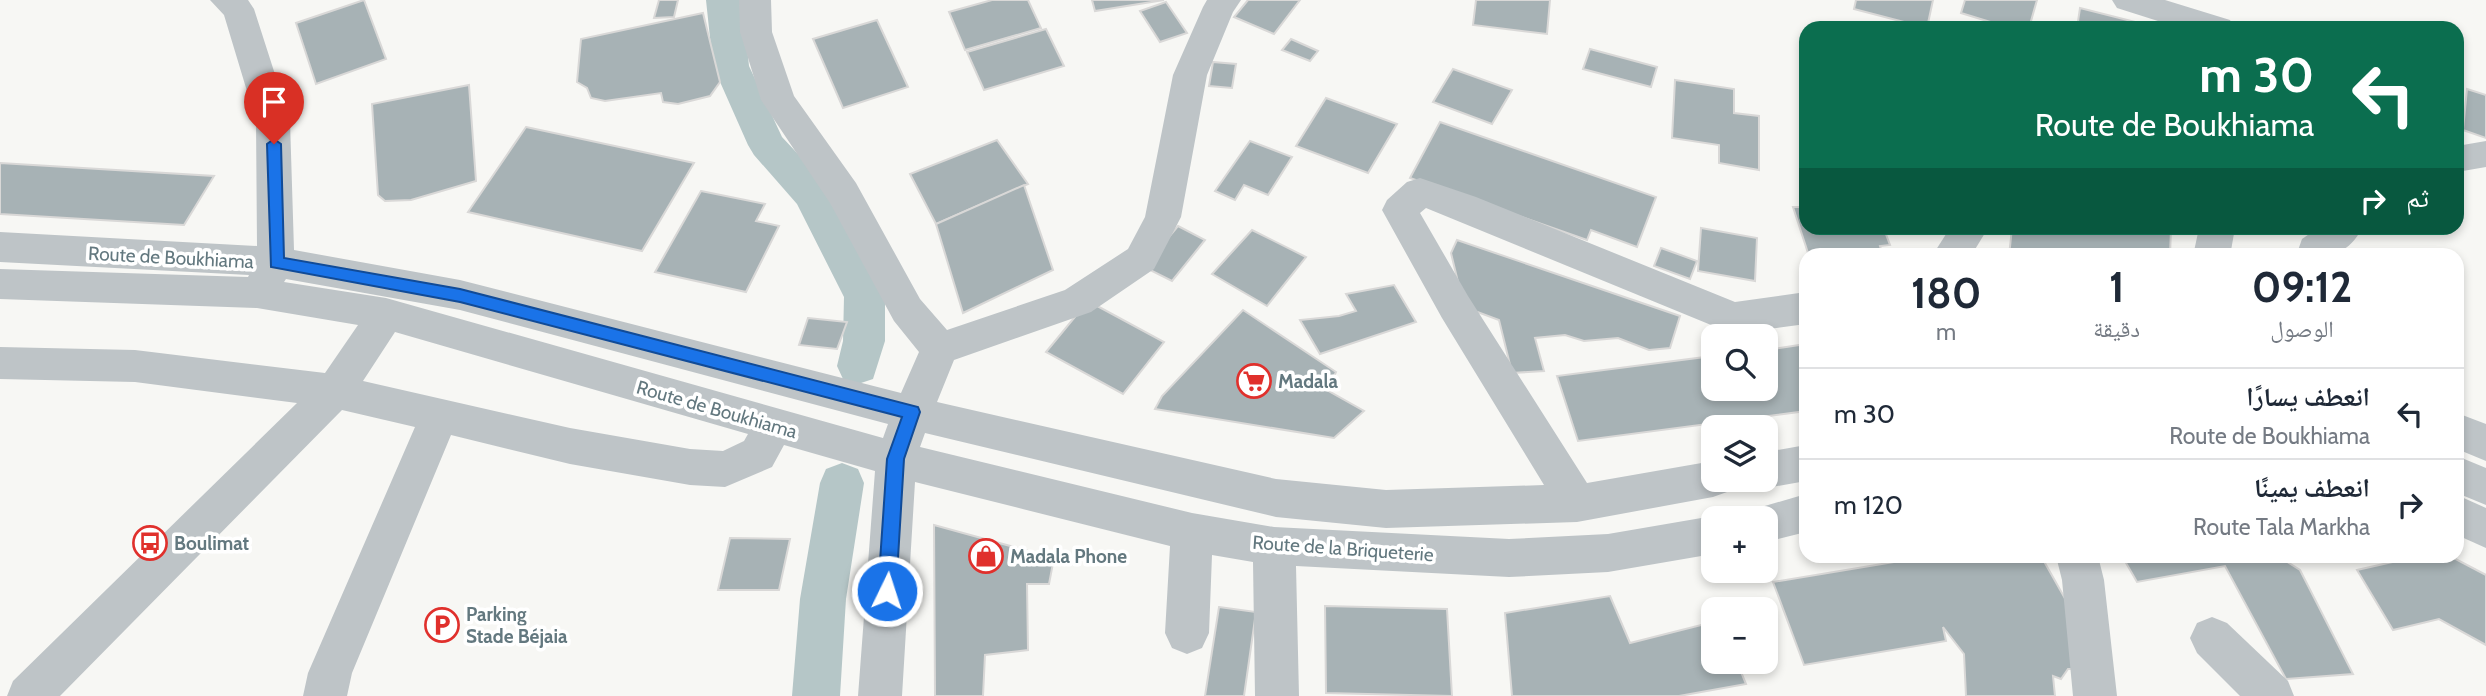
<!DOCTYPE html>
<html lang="ar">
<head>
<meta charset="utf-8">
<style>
  :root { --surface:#fff; --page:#f6f6f7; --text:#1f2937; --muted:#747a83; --line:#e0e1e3 }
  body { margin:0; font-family:Cabin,"Noto Naskh Arabic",sans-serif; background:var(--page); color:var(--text); direction:rtl; height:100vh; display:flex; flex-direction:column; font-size:26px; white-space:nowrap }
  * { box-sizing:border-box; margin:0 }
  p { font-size:23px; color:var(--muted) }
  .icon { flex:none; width:38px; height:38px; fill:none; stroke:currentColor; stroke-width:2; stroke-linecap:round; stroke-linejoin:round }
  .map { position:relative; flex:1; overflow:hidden; direction:ltr }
  .panel { position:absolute; left:1799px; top:248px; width:665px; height:315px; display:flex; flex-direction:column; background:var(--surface); border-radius:21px; box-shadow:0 4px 10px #0003; direction:rtl }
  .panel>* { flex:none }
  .banner { position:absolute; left:1799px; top:21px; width:665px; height:214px; border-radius:21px; box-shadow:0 4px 10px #0003; direction:rtl; background:#0b6e4f; color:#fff; overflow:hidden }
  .controls { position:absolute; left:1701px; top:324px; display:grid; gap:14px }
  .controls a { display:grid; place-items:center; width:77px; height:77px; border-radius:14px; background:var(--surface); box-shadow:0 4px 10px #0003; font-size:35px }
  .pin { position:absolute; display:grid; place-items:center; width:60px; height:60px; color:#fff; margin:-72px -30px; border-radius:50% 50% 50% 0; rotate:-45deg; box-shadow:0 0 7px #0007 }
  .pin .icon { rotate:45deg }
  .me { position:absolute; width:77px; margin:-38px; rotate:4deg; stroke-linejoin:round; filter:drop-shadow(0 0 5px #0008) }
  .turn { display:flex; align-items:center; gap:24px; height:147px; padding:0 35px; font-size:32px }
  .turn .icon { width:91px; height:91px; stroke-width:2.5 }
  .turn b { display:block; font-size:49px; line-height:60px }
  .then { display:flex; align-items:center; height:66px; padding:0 35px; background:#0003; gap:14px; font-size:26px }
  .eta { display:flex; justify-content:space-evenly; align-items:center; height:119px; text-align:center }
  .eta b { font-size:42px; font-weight:800; line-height:49px }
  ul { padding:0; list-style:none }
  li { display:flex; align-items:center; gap:21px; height:91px; padding:0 35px; border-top:2px solid var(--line) }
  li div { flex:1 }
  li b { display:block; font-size:26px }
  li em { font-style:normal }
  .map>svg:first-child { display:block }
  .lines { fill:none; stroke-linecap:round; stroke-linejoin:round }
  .canal { fill:#b5c6c7; fill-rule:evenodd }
  .building { fill:#a7b2b5; stroke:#d9d8d7; stroke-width:2 }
  .minor { fill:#bec4c7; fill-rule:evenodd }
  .route { fill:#1a73e8; stroke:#114b97; stroke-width:2 }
  .labels { text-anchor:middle; stroke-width:7; stroke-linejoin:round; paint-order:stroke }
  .street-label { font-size:19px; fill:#63787f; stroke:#fff }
  .poi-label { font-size:19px; font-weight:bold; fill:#63787f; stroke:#fff; text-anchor:start }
</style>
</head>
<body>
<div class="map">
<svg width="2486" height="696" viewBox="0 0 2486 696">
  <rect width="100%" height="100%" fill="#f7f7f4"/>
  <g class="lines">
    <g class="canal">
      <polygon points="706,0 742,0 749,66 782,137 825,183 885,297 885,341 873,379 858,384 843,379 837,366 843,341 844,297 797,204 754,155 748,145 713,66"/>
      <polygon points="842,463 858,469 864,483 846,599 840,696 792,696 800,599 820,483 826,469"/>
    </g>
  </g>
  <g class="building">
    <polygon points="364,0 386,59 316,84 296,23"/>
    <polygon points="659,0 678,0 674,17 654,18"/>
    <polygon points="992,0 1028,0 1041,28 965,50 949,12"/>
    <polygon points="1092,0 1164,0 1095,11"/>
    <polygon points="1248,0 1300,0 1274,34 1234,17"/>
    <polygon points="1476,0 1550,0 1547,34 1473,25"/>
    <polygon points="1856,0 1933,0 1927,28 1854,9"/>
    <polygon points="1965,0 2037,0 2029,28 2010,28 1961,13"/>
    <polygon points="1166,2 1187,33 1160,42 1140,11"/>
    <polygon points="2080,8 2155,27 2155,28 2077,28"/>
    <polygon points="703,13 720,82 710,96 678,104 663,102 661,93 605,101 591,98 587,88 577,82 581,39"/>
    <polygon points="877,20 908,87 843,108 813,39"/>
    <polygon points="1046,29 1064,66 984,90 967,52"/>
    <polygon points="1291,39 1318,51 1310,61 1282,50"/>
    <polygon points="1590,49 1657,67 1651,87 1583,69"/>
    <polygon points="1213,62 1236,64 1232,88 1209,86"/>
    <polygon points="1453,69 1512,90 1492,124 1433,102"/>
    <polygon points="1675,80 1734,89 1734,113 1759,116 1759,170 1719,163 1719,145 1672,138"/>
    <polygon points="469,85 476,181 411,200 385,201 378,195 372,104"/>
    <polygon points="2467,89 2486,95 2486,138 2463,130"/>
    <polygon points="1326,98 1397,124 1368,173 1296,146"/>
    <polygon points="1440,122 1656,197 1637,247 1591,230 1587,240 1410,178"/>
    <polygon points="526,127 694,163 642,251 468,212"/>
    <polygon points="997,140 1028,184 936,224 910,174"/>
    <polygon points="1250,141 1292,157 1268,195 1244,185 1235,200 1215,191"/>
    <polygon points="0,163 214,176 184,225 0,214"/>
    <polygon points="1024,185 1053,270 963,313 936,224"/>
    <polygon points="701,191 765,204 756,221 779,226 746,292 655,272"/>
    <polygon points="1793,207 1806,207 1806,228 1898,229 1884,229 1890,245 1880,246 1883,256 1809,256"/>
    <polygon points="1178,226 1205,240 1172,281 1144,267"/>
    <polygon points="1701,228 1757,238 1755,281 1698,271"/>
    <polygon points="2012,228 2171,228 2170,256 2009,256"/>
    <polygon points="1252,230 1306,257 1267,306 1212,274"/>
    <polygon points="1457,240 1680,316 1670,348 1649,350 1618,338 1584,341 1565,335 1535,338 1544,371 1512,373 1499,320 1464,307 1451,253"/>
    <polygon points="1661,248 1697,261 1690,279 1654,266"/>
    <polygon points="1394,285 1416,322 1320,354 1300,320 1339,316 1356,311 1346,294"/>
    <polygon points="1088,301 1164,342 1123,394 1046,352"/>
    <polygon points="1243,310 1336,372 1327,390 1364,411 1334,438 1155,409 1162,396"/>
    <polygon points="808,318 847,322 837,349 799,345"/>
    <polygon points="1806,344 1806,411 1578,441 1557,376 1713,356 1713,388 1766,388 1766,350"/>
    <polygon points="934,525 1054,558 1049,584 1027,584 1028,650 985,655 983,696 935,696"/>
    <polygon points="730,538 790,539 779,590 718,590"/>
    <polygon points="1930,556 2041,556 2080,625 2080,669 2068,669 2061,679 2053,676 2055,696 1966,696 1964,654 1943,627 1946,641 1804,665 1773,582"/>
    <polygon points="2122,556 2278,556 2300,570 2353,674 2286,679 2225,566 2137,582"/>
    <polygon points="2419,556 2450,556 2486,575 2486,645 2439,619 2393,630 2357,570"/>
    <polygon points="1610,596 1630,643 1713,622 1713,662 1737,662 1746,684 1679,696 1512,696 1505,613"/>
    <polygon points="1325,606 1447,609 1452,696 1326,693"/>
    <polygon points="1219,607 1256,612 1244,696 1205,696"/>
  </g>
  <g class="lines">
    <g class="minor">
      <path d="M 210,0 L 248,0 L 254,9 L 290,121 L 294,250 L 460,280 L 901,393 L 919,352 L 894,321 L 830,203 L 761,100 L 740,32 L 739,0 L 771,0 L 772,32 L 794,96 L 856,183 L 920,299 L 947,330 L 1065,290 L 1128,249 L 1145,217 L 1173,75 L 1203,7 L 1207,0 L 1241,0 L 1233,12 L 1207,75 L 1181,217 L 1154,269 L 1091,312 L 954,360 L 937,402 L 1276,479 L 1386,490 L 1544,485 L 1442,318 L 1382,210 L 1387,200 L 1407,182 L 1420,178 L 1476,197 L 1735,302 L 1806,292 L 1806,324 L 1733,334 L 1426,208 L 1420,213 L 1468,296 L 1587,483 L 1713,461 L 1713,480 L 1733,480 L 1727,492 L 1713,497 L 1577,522 L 1386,528 L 1276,517 L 925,433 L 920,447 L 1192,513 L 1274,527 L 1509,539 L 1608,534 L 1713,516 L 1719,518 L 1713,518 L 1713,554 L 1608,572 L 1509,577 L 1296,566 L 1299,696 L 1255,696 L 1253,562 L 1212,555 L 1209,633 L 1202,648 L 1187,654 L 1172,648 L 1165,633 L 1170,546 L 915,482 L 902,696 L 858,696 L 875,471 L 784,445 L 772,467 L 725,487 L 690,485 L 570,464 L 451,435 L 352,673 L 347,696 L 303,696 L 308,673 L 415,427 L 342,410 L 60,696 L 7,696 L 13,681 L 297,403 L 135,382 L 0,379 L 0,347 L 135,350 L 325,373 L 358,325 L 257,308 L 0,299 L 0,269 L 248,277 L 249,275 L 0,262 L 0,232 L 257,246 L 256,121 L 224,15 ZM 286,279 L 460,310 L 888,424 L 883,438 L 386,298 L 284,282 ZM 395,332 L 748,434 L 744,441 L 723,451 L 690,449 L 570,428 L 363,381 Z"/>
      <polygon points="2112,0 2165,0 2230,20 2234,28 2180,28 2117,8"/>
      <polygon points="2486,141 2486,167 2457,172 2457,146"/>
      <polygon points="1950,228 1988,228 1971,256 1932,256"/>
      <polygon points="2199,228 2235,228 2230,256 2193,256"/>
      <path d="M 2318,228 L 2362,228 C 2347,258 2325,256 2296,256 L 2302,239 Z"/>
      <polygon points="2457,413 2486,424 2486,461 2457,449"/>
      <polygon points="1806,445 1806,481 1766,488 1752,483 1750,480 1766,480 1766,452"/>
      <polygon points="2457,456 2486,468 2486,505 2457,493"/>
      <polygon points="1806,494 1806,532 1766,542 1766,518 1747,518 1751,510"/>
      <polygon points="2457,495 2486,508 2486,548 2457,535"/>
      <polygon points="2056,556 2098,556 2104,580 2117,696 2073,696 2062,580"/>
      <polygon points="2212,617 2227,623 2288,681 2294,696 2240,696 2197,653 2190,638 2197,623"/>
    </g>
  </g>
  <polygon class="route" points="274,139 281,144 284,258 460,289 918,407 920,412 904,459 896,591 893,596 887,599 881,596 878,591 887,459 902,417 460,302 271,267 267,144"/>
  <defs>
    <g id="supermarket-ring" transform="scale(1.75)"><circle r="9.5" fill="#fff" stroke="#e0302c" stroke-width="1.5"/><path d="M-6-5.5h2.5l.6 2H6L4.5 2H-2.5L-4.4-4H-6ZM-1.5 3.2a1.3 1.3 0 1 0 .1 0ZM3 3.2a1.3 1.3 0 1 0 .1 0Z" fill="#e0302c"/></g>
    <g id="bus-ring" transform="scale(1.75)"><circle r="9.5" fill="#fff" stroke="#e0302c" stroke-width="1.5"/><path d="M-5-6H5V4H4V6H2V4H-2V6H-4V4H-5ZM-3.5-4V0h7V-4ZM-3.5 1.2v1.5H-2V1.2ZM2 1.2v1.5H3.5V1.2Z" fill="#e0302c"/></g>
    <g id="shop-ring" transform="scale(1.75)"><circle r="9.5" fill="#fff" stroke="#e0302c" stroke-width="1.5"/><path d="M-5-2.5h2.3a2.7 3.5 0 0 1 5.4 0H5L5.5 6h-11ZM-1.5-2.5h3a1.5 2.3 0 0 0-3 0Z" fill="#e0302c"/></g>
    <g id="parking-ring" transform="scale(1.75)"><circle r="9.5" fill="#fff" stroke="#e0302c" stroke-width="1.5"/><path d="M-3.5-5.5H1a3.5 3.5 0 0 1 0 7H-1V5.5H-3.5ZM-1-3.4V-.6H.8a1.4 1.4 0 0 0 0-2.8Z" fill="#e0302c"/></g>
  </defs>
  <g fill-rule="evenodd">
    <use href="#supermarket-ring" x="1254" y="381"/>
    <use href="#bus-ring" x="150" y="543"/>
    <use href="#shop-ring" x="986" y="556"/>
    <use href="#parking-ring" x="442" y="625"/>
  </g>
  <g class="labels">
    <g class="street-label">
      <text transform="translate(171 257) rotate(3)" y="7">Route de Boukhiama</text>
      <text transform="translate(717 409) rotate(16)" y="7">Route de Boukhiama</text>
      <text transform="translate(1343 548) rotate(4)" y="7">Route de la Briqueterie</text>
    </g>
    <g class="poi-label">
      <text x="1278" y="388">Madala</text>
      <text x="174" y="550">Boulimat</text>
      <text x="1010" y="563">Madala Phone</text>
      <text x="466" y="621">Parking<tspan x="466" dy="22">Stade Béjaia</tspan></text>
    </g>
  </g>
</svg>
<div class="controls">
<a><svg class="icon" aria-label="search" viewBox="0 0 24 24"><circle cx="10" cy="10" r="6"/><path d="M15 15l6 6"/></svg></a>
<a><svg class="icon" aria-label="layers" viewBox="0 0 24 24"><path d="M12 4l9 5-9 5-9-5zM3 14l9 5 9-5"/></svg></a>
<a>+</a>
<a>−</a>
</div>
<div class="pin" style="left:274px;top:144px;background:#d93025"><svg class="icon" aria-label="arrive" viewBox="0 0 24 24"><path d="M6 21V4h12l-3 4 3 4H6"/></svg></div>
<svg class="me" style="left:887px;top:591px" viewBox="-20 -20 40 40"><circle r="17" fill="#1a73e8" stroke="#fff" stroke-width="3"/><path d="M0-11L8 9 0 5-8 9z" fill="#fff"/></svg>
<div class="banner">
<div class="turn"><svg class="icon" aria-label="left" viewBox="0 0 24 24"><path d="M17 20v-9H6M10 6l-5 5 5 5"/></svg><div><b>30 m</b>Route de Boukhiama</div></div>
<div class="then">ثم<svg class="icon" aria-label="right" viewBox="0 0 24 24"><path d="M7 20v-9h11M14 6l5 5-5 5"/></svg></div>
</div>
<section class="panel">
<div class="eta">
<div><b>09:12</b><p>الوصول</p></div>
<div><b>1</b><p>دقيقة</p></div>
<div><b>180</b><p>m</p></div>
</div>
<ul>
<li><svg class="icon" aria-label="left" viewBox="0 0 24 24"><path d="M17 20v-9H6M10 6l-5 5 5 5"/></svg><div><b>انعطف يسارًا</b><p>Route de Boukhiama</p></div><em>30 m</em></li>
<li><svg class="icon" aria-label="right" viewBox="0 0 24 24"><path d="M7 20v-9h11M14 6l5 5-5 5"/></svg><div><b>انعطف يمينًا</b><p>Route Tala Markha</p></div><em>120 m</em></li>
</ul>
</section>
</div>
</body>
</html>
